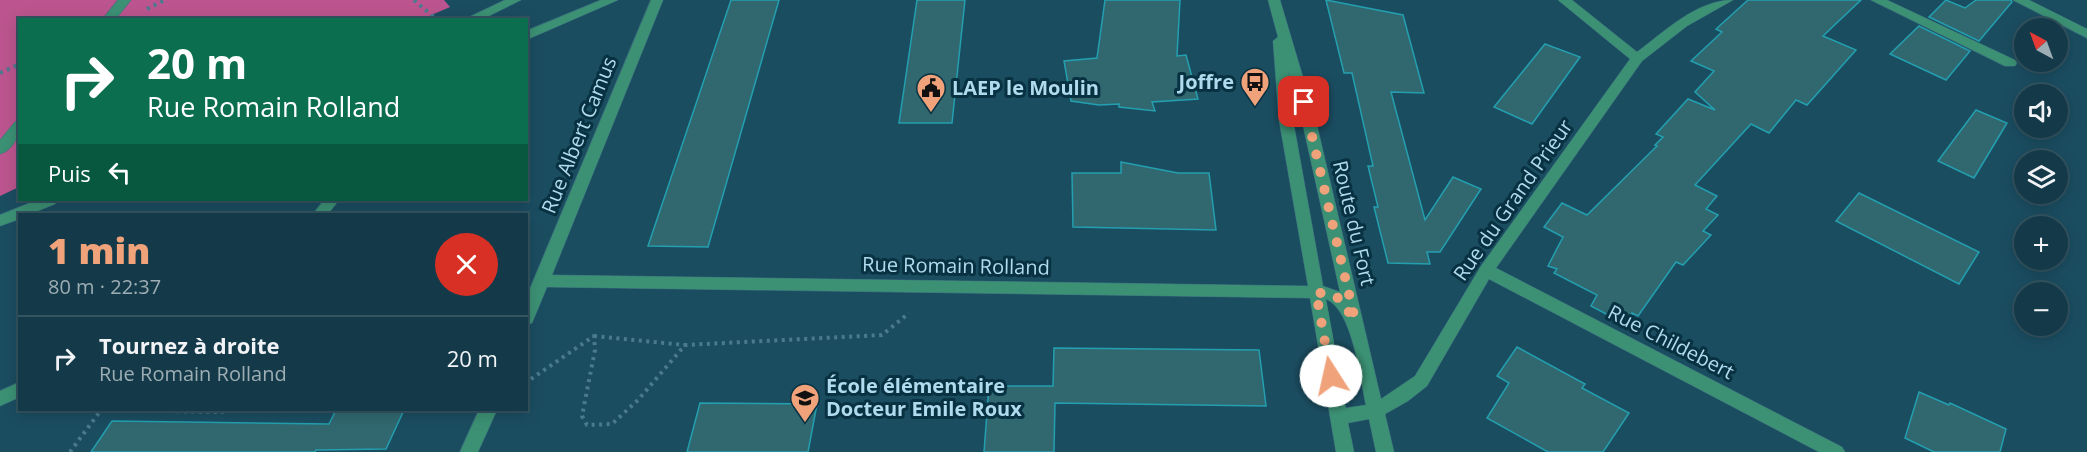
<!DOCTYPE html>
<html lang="fr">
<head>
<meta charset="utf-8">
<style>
  :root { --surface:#143a49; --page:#214553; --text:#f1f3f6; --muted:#9dadb4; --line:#335461; --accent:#f0a27a }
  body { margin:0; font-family:"Open Sans",sans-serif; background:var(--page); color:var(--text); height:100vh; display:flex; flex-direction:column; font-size:22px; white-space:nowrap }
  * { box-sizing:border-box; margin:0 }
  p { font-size:20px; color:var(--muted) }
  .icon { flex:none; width:33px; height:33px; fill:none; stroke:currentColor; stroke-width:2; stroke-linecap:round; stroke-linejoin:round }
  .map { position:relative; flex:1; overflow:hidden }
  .drawer { position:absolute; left:18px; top:213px; width:510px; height:198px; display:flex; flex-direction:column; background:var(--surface); border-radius:0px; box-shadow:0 3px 15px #0003,0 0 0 2px var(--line) }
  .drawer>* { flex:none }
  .hud { position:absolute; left:18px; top:18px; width:510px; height:183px; border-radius:0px; box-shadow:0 3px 15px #0003,0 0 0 2px var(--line); background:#0b6e4f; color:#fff; overflow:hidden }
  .needle { width:39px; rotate:319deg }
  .tools { position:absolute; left:2014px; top:18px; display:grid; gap:12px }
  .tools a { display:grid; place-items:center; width:54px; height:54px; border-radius:50%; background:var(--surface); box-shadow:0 3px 15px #0003,0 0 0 2px var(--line); font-size:30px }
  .pin { position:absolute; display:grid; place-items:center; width:51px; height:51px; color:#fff; margin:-26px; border-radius:12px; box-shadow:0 3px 9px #0006 }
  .me { position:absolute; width:66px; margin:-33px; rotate:350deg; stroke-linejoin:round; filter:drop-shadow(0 0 4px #0008) }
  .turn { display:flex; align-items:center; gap:21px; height:126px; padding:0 30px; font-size:27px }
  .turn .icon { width:78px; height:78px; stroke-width:2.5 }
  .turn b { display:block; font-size:42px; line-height:51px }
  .then { display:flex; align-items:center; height:57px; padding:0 30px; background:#0003; gap:12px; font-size:22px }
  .round { display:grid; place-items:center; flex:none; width:63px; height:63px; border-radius:32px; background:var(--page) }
  .summary { display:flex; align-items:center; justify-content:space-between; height:102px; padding:0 30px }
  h1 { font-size:36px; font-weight:800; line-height:45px; color:var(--accent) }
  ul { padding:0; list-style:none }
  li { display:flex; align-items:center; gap:18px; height:84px; padding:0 30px; border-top:2px solid var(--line) }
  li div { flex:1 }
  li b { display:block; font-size:22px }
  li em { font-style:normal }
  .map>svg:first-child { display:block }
  .forest { fill:#bc558f }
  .building { fill:#316870; stroke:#239faf; stroke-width:1.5 }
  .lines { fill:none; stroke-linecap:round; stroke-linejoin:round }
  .minor-casing { stroke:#3c6c80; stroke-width:1 }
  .path { stroke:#4b7a8e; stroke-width:4; stroke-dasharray:3 4.5; stroke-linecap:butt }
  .minor { fill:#3c9174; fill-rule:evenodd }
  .route { stroke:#f0a27a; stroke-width:10; stroke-dasharray:0 18 }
  .labels { text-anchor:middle; stroke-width:6; stroke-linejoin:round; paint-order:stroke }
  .poi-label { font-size:20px; font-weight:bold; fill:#b0daee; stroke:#083141; text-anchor:start }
  .street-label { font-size:20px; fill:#b0daee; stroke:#083141 }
</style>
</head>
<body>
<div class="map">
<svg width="2087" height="452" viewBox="0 0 2087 452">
  <rect width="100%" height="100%" fill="#1b4d61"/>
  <polygon class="forest" points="0,0 444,0 450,7 420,20 20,20 19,187 0,196"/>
  <g class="building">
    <polygon points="731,0 779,0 708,247 648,246"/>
    <polygon points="917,0 965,0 952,123 899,123"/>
    <polygon points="1105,0 1180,0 1177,56 1186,55 1198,99 1152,102 1155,111 1119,107 1119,104 1099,105 1071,101 1064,61 1097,58"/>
    <polygon points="1326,0 1403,15 1424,93 1391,92 1425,220 1453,177 1481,189 1440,252 1427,252 1430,264 1388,263 1374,207 1378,207 1368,166 1373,166 1352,73 1344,73"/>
    <polygon points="1748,0 1861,0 1823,36 1856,50 1807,105 1796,100 1769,133 1751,124 1695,185 1717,196 1706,209 1718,215 1703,231 1711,235 1683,265 1676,262 1638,316 1632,313 1625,324 1591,306 1597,295 1554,273 1557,269 1548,266 1563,237 1544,227 1562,203 1587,215 1657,146 1655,145 1663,137 1656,134 1688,99 1715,110 1695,92 1714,71 1691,61 1722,32 1716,29"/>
    <polygon points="1946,0 1965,8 1976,0 2011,0 2012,2 1979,41 1929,17"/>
    <polygon points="1919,26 1970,51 1946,80 1890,54"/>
    <polygon points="1545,44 1580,57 1532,124 1494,107"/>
    <polygon points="1976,110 2007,123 1974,178 1938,161"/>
    <polygon points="1121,162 1178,173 1209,173 1216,230 1073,227 1072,173 1121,173"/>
    <polygon points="1859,193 1979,252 1959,284 1836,221"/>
    <polygon points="1517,347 1585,384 1582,388 1629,413 1603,452 1548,452 1487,418 1509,383 1497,376"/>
    <polygon points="1054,348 1259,350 1266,406 1055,403 1054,452 984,452 989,386 1053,386"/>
    <polygon points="1919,392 1949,405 1950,403 2006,429 2000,452 1934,452 1905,438"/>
    <polygon points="700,403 817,404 808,452 687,452"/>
    <polygon points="336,410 404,410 386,449 316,450 315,452 91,452 112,421 329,424"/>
  </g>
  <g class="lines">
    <g class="minor-casing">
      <g id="minor">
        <polygon points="118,0 131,0 115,20 102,20"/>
        <polygon points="505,0 521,0 481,20 463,20"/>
        <polygon points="601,0 618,0 526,40 526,31"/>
        <path d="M 651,0 L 663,0 L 552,275 L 1308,286 L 1279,120 L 1273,41 L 1278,37 L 1268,0 L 1280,0 L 1316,121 L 1381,399 L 1415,376 L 1481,266 L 1630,59 L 1558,0 L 1572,0 L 1637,52 C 1665,31 1697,0 1733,0 L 1687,26 L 1642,61 L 1496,268 L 1842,447 L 1845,452 L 1819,452 L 1489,279 L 1427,386 L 1408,401 L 1385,414 L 1394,452 L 1376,452 L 1369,419 L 1348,423 L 1354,452 L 1336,452 L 1310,298 L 547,287 L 532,323 L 526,325 L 526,298 ZM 1288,72 L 1302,121 L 1340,292 L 1323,286 L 1293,120 ZM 1326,299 C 1353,310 1360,379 1366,405 L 1346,408 Z"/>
        <polygon points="1871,0 1887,0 2015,60 2017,63 2015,66 2005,66"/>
        <polygon points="2013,0 2029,0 2087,29 2087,38"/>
        <path d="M 20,121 C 20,134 14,150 0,154 L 0,140 L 15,122 Z"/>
        <polygon points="37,200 57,200 55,204 30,214 20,214 20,219 0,226 0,215"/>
        <polygon points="324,200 339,200 328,214 313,214"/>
        <polygon points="20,382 20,397 0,406 0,391"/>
        <polygon points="479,410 497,410 478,452 460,452"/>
      </g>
    </g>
    <g class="path">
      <polyline points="414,0 437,20"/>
      <polyline points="147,9 165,0"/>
      <polyline points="0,73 20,64"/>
      <polyline points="594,336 685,345"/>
      <polyline points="531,379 594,336 595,350 582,416 587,425 612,424 638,400 685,345 882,335 909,313"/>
      <polyline points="70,452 101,410 222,412 223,410"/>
    </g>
    <use href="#minor" class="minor"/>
  </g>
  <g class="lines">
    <polyline class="route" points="1304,102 1355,320 1337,297 1316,292 1331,376"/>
  </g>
  <defs>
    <g id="bus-pin" transform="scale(1.5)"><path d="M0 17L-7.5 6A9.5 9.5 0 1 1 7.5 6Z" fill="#f0a27a" stroke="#083141"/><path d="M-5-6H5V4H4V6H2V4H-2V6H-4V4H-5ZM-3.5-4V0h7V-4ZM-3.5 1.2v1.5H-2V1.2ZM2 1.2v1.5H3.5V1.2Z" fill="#111"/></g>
    <g id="civic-pin" transform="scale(1.5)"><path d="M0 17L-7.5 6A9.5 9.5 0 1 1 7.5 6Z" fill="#f0a27a" stroke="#083141"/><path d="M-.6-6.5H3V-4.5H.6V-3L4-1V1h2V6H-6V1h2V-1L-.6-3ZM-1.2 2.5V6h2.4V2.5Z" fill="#111"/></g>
    <g id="school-pin" transform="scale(1.5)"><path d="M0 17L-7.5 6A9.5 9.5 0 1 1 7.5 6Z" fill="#f0a27a" stroke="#083141"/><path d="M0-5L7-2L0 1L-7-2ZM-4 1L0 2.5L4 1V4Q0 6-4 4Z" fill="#111"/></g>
  </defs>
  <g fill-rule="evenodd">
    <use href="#bus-pin" x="1255" y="82"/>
    <use href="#civic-pin" x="931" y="88"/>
    <use href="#school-pin" x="805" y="398"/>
  </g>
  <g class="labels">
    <g class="poi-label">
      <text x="1234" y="89" text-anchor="end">Joffre</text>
      <text x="952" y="95">LAEP le Moulin</text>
      <text x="826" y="393">École élémentaire<tspan x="826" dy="23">Docteur Emile Roux</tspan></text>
    </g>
    <g class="street-label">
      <text transform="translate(579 135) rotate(-68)" y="7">Rue Albert Camus</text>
      <text transform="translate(1513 200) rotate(-55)" y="7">Rue du Grand Prieur</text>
      <text transform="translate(1354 223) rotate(77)" y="7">Route du Fort</text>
      <text transform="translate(956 266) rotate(1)" y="7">Rue Romain Rolland</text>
      <text transform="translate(1671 342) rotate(27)" y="7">Rue Childebert</text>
    </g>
  </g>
</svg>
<div class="tools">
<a><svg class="needle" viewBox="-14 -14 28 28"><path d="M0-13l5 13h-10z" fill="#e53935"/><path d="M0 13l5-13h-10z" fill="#9dadb4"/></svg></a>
<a><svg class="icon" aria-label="sound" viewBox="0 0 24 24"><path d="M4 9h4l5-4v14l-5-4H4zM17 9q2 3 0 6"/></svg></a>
<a><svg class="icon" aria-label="layers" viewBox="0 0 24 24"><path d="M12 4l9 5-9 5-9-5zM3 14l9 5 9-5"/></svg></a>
<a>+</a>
<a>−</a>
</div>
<div class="pin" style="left:1304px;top:102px;background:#d93025"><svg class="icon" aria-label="arrive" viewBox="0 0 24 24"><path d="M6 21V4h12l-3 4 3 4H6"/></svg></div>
<svg class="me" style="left:1331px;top:376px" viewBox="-20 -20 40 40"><circle r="19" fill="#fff"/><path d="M0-13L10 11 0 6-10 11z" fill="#f0a27a"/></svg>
<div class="hud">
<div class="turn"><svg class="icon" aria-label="right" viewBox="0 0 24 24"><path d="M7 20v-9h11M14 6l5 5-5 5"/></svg><div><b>20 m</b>Rue Romain Rolland</div></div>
<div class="then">Puis<svg class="icon" aria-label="left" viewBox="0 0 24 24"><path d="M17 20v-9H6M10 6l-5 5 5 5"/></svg></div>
</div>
<section class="drawer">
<div class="summary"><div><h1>1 min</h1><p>80 m · 22:37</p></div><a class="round" style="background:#d93025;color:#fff"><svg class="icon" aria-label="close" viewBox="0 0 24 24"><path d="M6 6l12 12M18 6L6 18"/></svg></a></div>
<ul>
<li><svg class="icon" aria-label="right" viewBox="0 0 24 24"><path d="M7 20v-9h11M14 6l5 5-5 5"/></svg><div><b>Tournez à droite</b><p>Rue Romain Rolland</p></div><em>20 m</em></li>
</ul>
</section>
</div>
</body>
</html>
